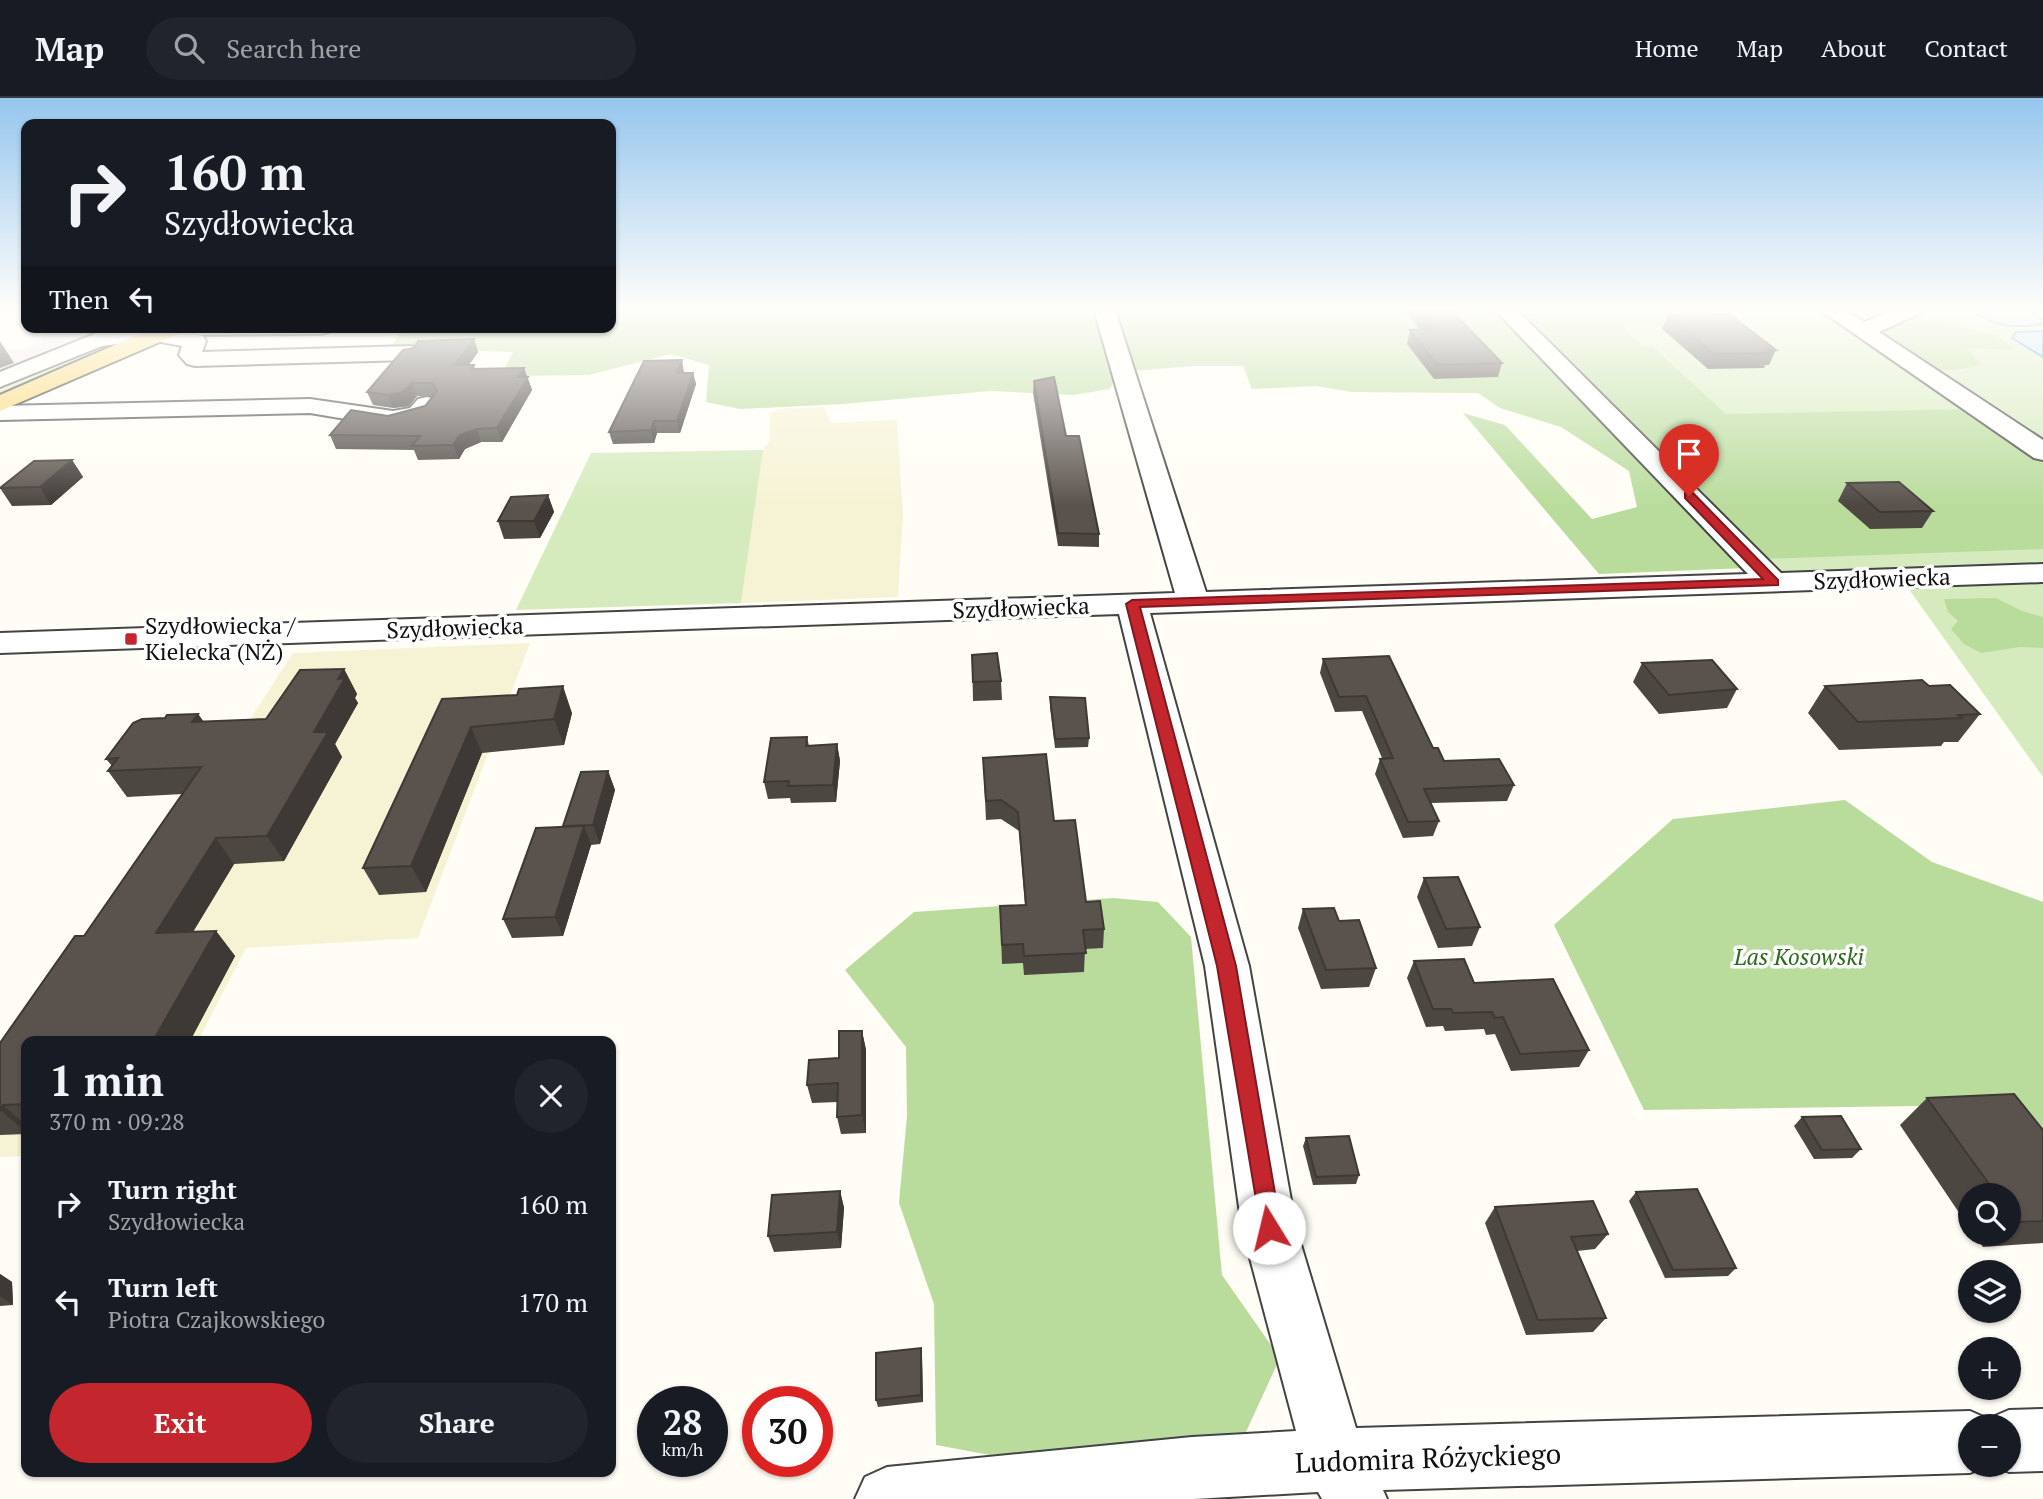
<!DOCTYPE html>
<html lang="en">
<head>
<meta charset="utf-8">
<style>
  :root { --surface:#171b24; --page:#20242c; --text:#f1f3f6; --muted:#9ea1a6; --line:#363941; --accent:#c4262e }
  body { margin:0; font-family:"PT Serif",serif; background:var(--page); color:var(--text); height:100vh; display:flex; flex-direction:column; font-size:26px; white-space:nowrap }
  * { box-sizing:border-box; margin:0 }
  p { font-size:23px; color:var(--muted) }
  .icon { flex:none; width:38px; height:38px; fill:none; stroke:currentColor; stroke-width:2; stroke-linecap:round; stroke-linejoin:round }
  .map { position:relative; flex:1; overflow:hidden }
  .panel { position:absolute; left:21px; top:938px; width:595px; height:441px; display:flex; flex-direction:column; background:var(--surface); border-radius:14px; box-shadow:0 2px 5px #0004 }
  .panel>* { flex:none }
  .banner { position:absolute; left:21px; top:21px; width:595px; height:214px; border-radius:14px; box-shadow:0 2px 5px #0004; background:#171b24; color:var(--text); overflow:hidden }
  .fabs { position:absolute; left:1958px; top:1085px; display:grid; gap:14px }
  .fabs a { display:grid; place-items:center; width:63px; height:63px; border-radius:50%; background:var(--surface); box-shadow:0 2px 5px #0004; font-size:35px }
  .speed { position:absolute; left:637px; top:1288px; display:flex; gap:14px; font-size:35px; font-weight:700; text-align:center }
  .speed>* { display:grid; place-content:center; width:91px; height:91px; border-radius:50%; background:var(--surface); box-shadow:0 2px 5px #0004; line-height:1 }
  .speed small { font-size:18px; font-weight:400 }
  .speed .limit { border:10px solid #d22; background:#fff; color:#111 }
  .pin { position:absolute; display:grid; place-items:center; width:60px; height:60px; color:#fff; margin:-72px -30px; border-radius:50% 50% 50% 0; rotate:-45deg; box-shadow:0 0 7px #0007 }
  .pin .icon { rotate:45deg }
  .me { position:absolute; width:77px; margin:-38px; rotate:351deg; stroke-linejoin:round; filter:drop-shadow(0 0 5px #0008) }
  .turn { display:flex; align-items:center; gap:24px; height:147px; padding:0 28px; font-size:32px }
  .turn .icon { width:91px; height:91px; stroke-width:2.5 }
  .turn b { display:block; font-size:49px; line-height:60px }
  .then { display:flex; align-items:center; height:66px; padding:0 28px; background:#0003; gap:14px; font-size:26px }
  .round { display:grid; place-items:center; flex:none; width:74px; height:74px; border-radius:37px; background:var(--page) }
  .head { display:flex; align-items:center; justify-content:space-between; height:119px; padding:0 28px }
  h1 { font-size:42px; font-weight:600; line-height:52px }
  .action { display:flex; gap:14px; margin-top:auto; padding:14px 28px }
  .action a { flex:1; height:80px; border-radius:42px; background:var(--accent); color:#fff; font-size:28px; font-weight:600; line-height:80px; text-align:center }
  .action a+a { background:var(--page); color:var(--text) }
  ul { padding:0; list-style:none }
  li { display:flex; align-items:center; gap:21px; height:98px; padding:0 28px }
  li div { flex:1 }
  li b { display:block; font-size:26px }
  li em { font-style:normal }
  header { display:flex; align-items:center; gap:42px; box-sizing:border-box; height:98px; padding:0 35px; background:var(--surface); border-bottom:2px solid var(--line) }
  header strong { font-size:33px }
  nav { display:flex; gap:38px; margin-inline-start:auto; font-size:24px }
  .search { width:490px; height:63px; background:var(--page); display:flex; align-items:center; gap:18px; box-sizing:border-box; padding:0 24px; border-radius:38px; color:var(--muted); font-size:26px }
  .map>svg:first-child { display:block }
  .industrial { fill:#eee6ef }
  .farmland { fill:#f6f3d4 }
  .green { fill:#d5ebbd }
  .forest { fill:#b9dc9c }
  .water { fill:#b9e0f7; stroke:#3f96cf; stroke-width:2 }
  .lines { fill:none; stroke-linecap:round; stroke-linejoin:round }
  .minor-casing { stroke:#444; stroke-width:4 }
  .major-casing { stroke:#222; stroke-width:4 }
  .minor { fill:#fff; fill-rule:evenodd }
  .major { fill:#f9d66b; fill-rule:evenodd }
  .wall { fill:#4d4742 }
  .shaded-wall { fill:#3f3936 }
  .building { fill:#5a524d; stroke:#3f3936; stroke-width:2 }
  .route { fill:#c4262e; stroke:#7f191e; stroke-width:2 }
  .poi-dot { fill:#c4262e; stroke:#fff; stroke-width:2.5 }
  .labels { text-anchor:middle; stroke-width:7; stroke-linejoin:round; paint-order:stroke }
  .street-label { font-size:23px; fill:#111; stroke:#fff }
  .poi-label { font-size:23px; fill:#111; stroke:#fff; text-anchor:start }
  .park-label { font-size:23px; font-style:italic; fill:#2f6b1f; stroke:#fff }
  .near-street-label { font-size:28px; fill:#111; stroke:#fff }
</style>
</head>
<body>
<header>
<strong>Map</strong>
<div class="search"><svg class="icon" aria-label="search" viewBox="0 0 24 24"><circle cx="10" cy="10" r="6"/><path d="M15 15l6 6"/></svg>Search here</div>
<nav><a>Home</a><a>Map</a><a>About</a><a>Contact</a></nav>
</header>
<div class="map">
<svg width="2043" height="1401" viewBox="0 0 2043 1401">
  <rect width="100%" height="100%" fill="#fffdf5"/>
  <polygon class="industrial" points="55,229 140,229 0,289 0,253 27,251"/>
  <g class="farmland">
    <polygon points="824,309 831,325 897,322 903,415 898,499 741,505 763,352 770,342 770,315 781,311"/>
    <polygon points="530,545 418,840 246,850 198,943 41,943 293,555"/>
    <polygon points="26,967 26,1058 0,1059 0,1007"/>
  </g>
  <g class="green">
    <polygon points="1514,212 2043,212 2043,679 1903,483 1783,488 1762,461"/>
    <polygon points="110,242 119,244 0,297 0,289"/>
    <polygon points="763,352 741,505 516,512 591,355"/>
  </g>
  <g class="forest">
    <polygon points="611,212 1099,212 1119,275 1110,291 1073,297 991,293 842,306 740,311 706,304 709,267 671,256 589,277 501,278 513,254 391,250 399,236 428,229 611,229"/>
    <polygon points="1112,212 1498,212 1747,470 1599,476 1463,315 1505,327 1592,421 1637,409 1629,373 1561,329 1500,310 1478,295 1352,294 1316,288 1252,291 1243,268 1194,268 1133,273"/>
    <polygon points="1514,212 1694,212 1684,214 1699,228 1621,228 1642,248 1653,249 1726,316 1969,311 2043,362 2043,451 1762,461"/>
    <polygon points="1912,217 1996,237 2015,252 1966,250 1982,267 1956,272 1926,272 1869,234"/>
    <polygon points="1996,500 2022,513 2043,519 2043,550 2020,549 1981,555 1964,546 1951,531 1958,523 1948,514 1944,501"/>
    <polygon points="1845,702 1932,764 2043,804 2043,1056 1986,1007 1644,1012 1554,827 1673,721"/>
    <polygon points="1113,800 1158,804 1191,839 1222,1177 1280,1260 1245,1336 990,1357 936,1347 934,1206 899,1105 907,1018 906,949 845,872 914,814"/>
  </g>
  <g class="water">
    <path d="M 1972,212 L 2025,212 L 2043,221 L 2043,226 C 2017,230 1993,230 1972,212 Z"/>
    <polygon points="2043,233 2043,259 2012,240 2016,234"/>
  </g>
  <g class="lines">
    <g class="minor-casing">
      <g id="minor">
        <polygon points="1094,212 1115,212 1206,494 1748,476 1495,212 1517,212 1781,475 2043,466 2043,484 1150,515 1249,868 1296,1130 1356,1330 1970,1313 1988,1321 2009,1312 2043,1311 2043,1373 2009,1374 1992,1367 2009,1367 2009,1328 1970,1328 1970,1367 1989,1367 1970,1375 1383,1392 1387,1401 1322,1401 1318,1394 1194,1401 855,1401 865,1379 887,1369 1192,1339 1296,1333 1242,1130 1205,868 1119,516 0,555 0,535 1175,495"/>
        <polygon points="1820,212 1845,212 1864,224 1895,212 1922,212 1919,216 1879,234 2043,342 2043,362 2034,360"/>
        <polygon points="173,229 332,229 329,234 321,236 197,237 203,238 206,243 202,254 410,248 418,250 421,255 418,260 410,262 195,268 187,266 179,257 182,248 156,243 146,249 118,246 102,248 0,289 0,274 97,235 118,232 147,236 157,230 176,233"/>
        <polygon points="427,299 436,301 439,306 428,320 393,329 310,315 0,322 0,308 310,301 393,313 410,310 418,301"/>
      </g>
    </g>
    <g class="major-casing">
      <polygon id="major" points="156,229 186,229 183,234 0,313 0,297"/>
    </g>
    <use href="#minor" class="minor"/>
    <use href="#major" class="major"/>
  </g>
  <g class="wall">
    <polygon points="1404,212 1451,212 1502,265 1498,279 1434,281 1407,246 1410,232 1420,232"/>
    <polygon points="1668,217 1776,252 1769,267 1765,267 1764,270 1708,271 1662,231"/>
    <polygon points="474,241 478,254 469,267 474,267 475,271 524,270 532,292 502,344 481,344 465,351 459,361 418,362 414,352 336,351 330,337 388,318 425,308 432,298 417,298 409,308 393,310 373,307 367,294"/>
    <polygon points="684,274 684,275 693,275 696,286 680,335 657,335 654,345 613,346 609,334"/>
    <polygon points="1034,283 1066,338 1099,436 1099,449 1058,448 1033,295"/>
    <polygon points="72,362 83,379 51,407 12,408 0,390"/>
    <polygon points="1847,385 1933,413 1922,430 1870,431 1838,403"/>
    <polygon points="548,397 554,414 540,440 504,441 498,423"/>
    <polygon points="972,557 1001,583 1002,602 973,603"/>
    <polygon points="1323,561 1433,650 1444,663 1514,687 1507,703 1431,705 1439,723 1433,738 1403,740 1375,676 1380,661 1382,660 1362,613 1335,614 1320,575"/>
    <polygon points="1642,565 1737,591 1727,610 1659,616 1633,584"/>
    <polygon points="344,571 357,596 355,600 358,605 335,646 342,659 284,763 234,766 193,834 216,833 235,858 190,943 26,943 26,1036 0,1037 0,945 84,838 183,696 127,699 108,673 112,668 106,661 165,620 198,616 204,624 266,621"/>
    <polygon points="1825,588 1929,588 1980,616 1958,644 1944,644 1941,648 1839,652 1808,615"/>
    <polygon points="1050,599 1089,640 1088,649 1055,650 1050,609"/>
    <polygon points="442,601 572,615 564,647 482,655 426,794 379,797 363,770"/>
    <polygon points="807,639 809,648 837,646 840,663 836,704 791,705 790,700 768,701 764,684"/>
    <polygon points="983,660 1054,723 1086,804 1104,831 1103,850 1085,851 1084,874 1024,877 1023,865 1002,866 1000,808 1025,807 1019,733 1001,721 986,722"/>
    <polygon points="608,673 615,692 600,746 591,747 563,838 512,840 503,821 563,729"/>
    <polygon points="1424,780 1480,829 1472,848 1438,850 1417,799"/>
    <polygon points="1303,811 1339,823 1376,870 1369,889 1321,891 1298,830"/>
    <polygon points="1414,863 1589,952 1579,969 1511,973 1495,936 1486,937 1484,931 1445,933 1443,928 1426,929 1407,880"/>
    <polygon points="862,933 866,952 866,1035 841,1036 837,1019 838,1004 812,1005 807,987 839,960"/>
    <polygon points="1927,1000 2043,1032 2043,1145 1983,1149 1974,1136 2009,1136 2009,1097 1970,1097 1970,1131 1900,1027"/>
    <polygon points="1802,1019 1861,1051 1852,1060 1814,1061 1794,1028"/>
    <polygon points="1306,1040 1359,1077 1356,1086 1313,1087 1303,1048"/>
    <polygon points="840,1093 844,1110 841,1150 774,1154 768,1138"/>
    <polygon points="1636,1094 1736,1170 1728,1178 1665,1180 1629,1103"/>
    <polygon points="1495,1109 1608,1136 1595,1151 1577,1153 1606,1220 1593,1234 1526,1237 1485,1125"/>
    <polygon points="0,1176 12,1184 13,1207 0,1208"/>
    <polygon points="921,1250 922,1258 923,1304 878,1309 876,1302"/>
  </g>
  <g class="shaded-wall">
    <polygon points="474,241 478,254 460,280 455,267"/>
    <polygon points="0,243 14,265 0,270"/>
    <polygon points="682,262 684,274 680,287 677,275"/>
    <polygon points="524,270 532,292 502,344 497,330 518,279"/>
    <polygon points="693,275 696,286 680,335 677,323"/>
    <polygon points="412,285 417,298 409,308 393,310 388,297"/>
    <polygon points="654,323 657,335 654,345 651,332"/>
    <polygon points="477,331 481,344 465,351 459,361 453,347 460,337"/>
    <polygon points="72,362 83,379 51,407 40,389"/>
    <polygon points="548,397 554,414 540,440 534,423"/>
    <polygon points="344,571 357,596 355,600 358,605 335,646 342,659 284,763 267,738 314,634 338,581"/>
    <polygon points="563,588 572,615 564,647 554,621"/>
    <polygon points="198,616 215,641 192,624"/>
    <polygon points="471,629 482,655 426,794 411,768"/>
    <polygon points="837,646 840,663 836,704 833,687"/>
    <polygon points="608,673 615,692 600,746 593,727"/>
    <polygon points="584,728 591,747 563,838 555,819"/>
    <polygon points="216,740 234,766 177,860 156,835"/>
    <polygon points="216,833 235,858 190,943 153,943"/>
    <polygon points="862,933 866,952 866,1035 862,1017"/>
    <polygon points="3,1007 26,1027 26,1034 0,1012"/>
    <polygon points="840,1093 844,1110 841,1150 837,1134"/>
    <polygon points="0,1176 12,1184 13,1207 0,1198"/>
    <polygon points="921,1250 922,1258 923,1304 921,1297"/>
  </g>
  <g class="building">
    <polygon points="1418,212 1451,212 1502,265 1437,267 1410,232 1434,231"/>
    <polygon points="1729,216 1776,252 1767,252 1771,255 1714,256 1668,217"/>
    <polygon points="474,241 455,267 474,267 471,271 524,270 518,279 528,279 497,330 477,331 460,337 453,347 412,348 420,338 330,337 351,312 388,318 425,308 437,293 432,285 412,285 403,294 388,297 367,294 403,252 414,250 418,243"/>
    <polygon points="682,262 677,275 693,275 677,323 654,323 651,332 609,334 644,263"/>
    <polygon points="1054,279 1066,338 1079,338 1099,436 1058,435 1034,283"/>
    <polygon points="72,362 40,389 0,390 34,363"/>
    <polygon points="1899,384 1933,413 1880,414 1847,385"/>
    <polygon points="548,397 534,423 498,423 511,399"/>
    <polygon points="997,555 1001,583 973,584 972,557"/>
    <polygon points="1389,558 1433,650 1438,650 1444,663 1499,661 1514,687 1424,691 1439,723 1408,724 1380,661 1393,660 1366,598 1339,599 1323,561"/>
    <polygon points="1712,562 1737,591 1669,597 1642,565"/>
    <polygon points="344,571 338,581 345,580 314,634 328,634 267,738 216,740 156,835 216,833 153,943 26,943 26,1006 3,1007 0,1012 0,945 75,838 84,838 201,669 108,673 118,660 106,661 133,625 142,621 165,620 167,617 198,616 192,624 266,621 300,572"/>
    <polygon points="1922,582 1929,588 1950,587 1980,616 1958,617 1962,620 1858,624 1825,588"/>
    <polygon points="563,588 554,621 471,629 411,768 363,770 442,601 517,597 519,591"/>
    <polygon points="1050,599 1085,600 1089,640 1055,641"/>
    <polygon points="807,639 806,648 837,646 833,687 788,688 789,683 764,684 771,640"/>
    <polygon points="1046,656 1054,723 1075,722 1086,804 1100,803 1104,831 1083,832 1086,855 1024,858 1023,846 1002,847 1000,808 1026,807 1018,714 1001,702 986,703 983,660"/>
    <polygon points="608,673 593,727 563,728 581,674"/>
    <polygon points="584,728 555,819 503,821 536,730"/>
    <polygon points="1458,779 1480,829 1446,831 1424,780"/>
    <polygon points="1334,810 1339,823 1359,822 1376,870 1326,872 1303,811"/>
    <polygon points="1464,861 1474,885 1553,881 1589,952 1520,956 1503,919 1495,920 1492,914 1453,915 1451,911 1433,911 1414,863"/>
    <polygon points="839,933 862,933 862,1017 837,1019 838,985 807,987 809,962 839,960"/>
    <polygon points="2014,996 2043,1032 2043,1123 2016,1124 2009,1114 2009,1097 1997,1097 1927,1000"/>
    <polygon points="1841,1018 1861,1051 1822,1052 1802,1019"/>
    <polygon points="1349,1038 1359,1077 1316,1079 1306,1040"/>
    <polygon points="1697,1091 1736,1170 1673,1172 1636,1094"/>
    <polygon points="840,1093 837,1134 768,1138 772,1097"/>
    <polygon points="1593,1103 1608,1136 1571,1139 1606,1220 1538,1222 1495,1109"/>
    <polygon points="921,1250 921,1297 876,1302 876,1255"/>
  </g>
  <linearGradient id="sky" x2="0" y2="1"><stop stop-color="#95c6ee"/><stop offset="0.52" stop-color="#fffefa"/><stop offset="1" stop-color="#fffefa" stop-opacity="0"/></linearGradient>
  <rect width="2043" height="408" fill="url(#sky)"/>
  <polygon class="route" points="1685,395 1693,395 1778,482 1778,487 1140,509 1236,868 1281,1130 1277,1137 1269,1141 1262,1137 1217,868 1126,506 1132,502 1763,481 1685,400"/>
  <rect class="poi-dot" x="124" y="534" width="14" height="14" rx="3.5"/>
  <g class="labels">
    <g class="street-label">
      <text transform="translate(1882 481) rotate(-2)" y="8">Szydłowiecka</text>
      <text transform="translate(1021 510) rotate(-2)" y="8">Szydłowiecka</text>
      <text transform="translate(455 530) rotate(-2)" y="8">Szydłowiecka</text>
    </g>
    <g class="poi-label">
      <text x="145" y="536">Szydłowiecka /<tspan x="145" dy="26">Kielecka (NŻ)</tspan></text>
    </g>
    <g class="park-label">
      <text x="1799" y="867">Las Kosowski</text>
    </g>
    <g class="near-street-label">
      <text transform="translate(1428 1360) rotate(-2)" y="10">Ludomira Różyckiego</text>
    </g>
  </g>
</svg>
<div class="fabs">
<a><svg class="icon" aria-label="search" viewBox="0 0 24 24"><circle cx="10" cy="10" r="6"/><path d="M15 15l6 6"/></svg></a>
<a><svg class="icon" aria-label="layers" viewBox="0 0 24 24"><path d="M12 4l9 5-9 5-9-5zM3 14l9 5 9-5"/></svg></a>
<a>+</a>
<a>−</a>
</div>
<div class="speed"><div>28<small>km/h</small></div><div class="limit">30</div></div>
<div class="pin" style="left:1689px;top:398px;background:#d93025"><svg class="icon" aria-label="arrive" viewBox="0 0 24 24"><path d="M6 21V4h12l-3 4 3 4H6"/></svg></div>
<svg class="me" style="left:1269px;top:1130px" viewBox="-20 -20 40 40"><circle r="19" fill="#fff"/><path d="M0-13L10 11 0 6-10 11z" fill="#c4262e"/></svg>
<div class="banner">
<div class="turn"><svg class="icon" aria-label="right" viewBox="0 0 24 24"><path d="M7 20v-9h11M14 6l5 5-5 5"/></svg><div><b>160 m</b>Szydłowiecka</div></div>
<div class="then">Then<svg class="icon" aria-label="left" viewBox="0 0 24 24"><path d="M17 20v-9H6M10 6l-5 5 5 5"/></svg></div>
</div>
<section class="panel">
<div class="head"><div><h1>1 min</h1><p>370 m · 09:28</p></div><a class="round"><svg class="icon" aria-label="close" viewBox="0 0 24 24"><path d="M6 6l12 12M18 6L6 18"/></svg></a></div>
<ul>
<li><svg class="icon" aria-label="right" viewBox="0 0 24 24"><path d="M7 20v-9h11M14 6l5 5-5 5"/></svg><div><b>Turn right</b><p>Szydłowiecka</p></div><em>160 m</em></li>
<li><svg class="icon" aria-label="left" viewBox="0 0 24 24"><path d="M17 20v-9H6M10 6l-5 5 5 5"/></svg><div><b>Turn left</b><p>Piotra Czajkowskiego</p></div><em>170 m</em></li>
</ul>
<div class="action"><a>Exit</a><a>Share</a></div>
</section>
</div>
</body>
</html>
